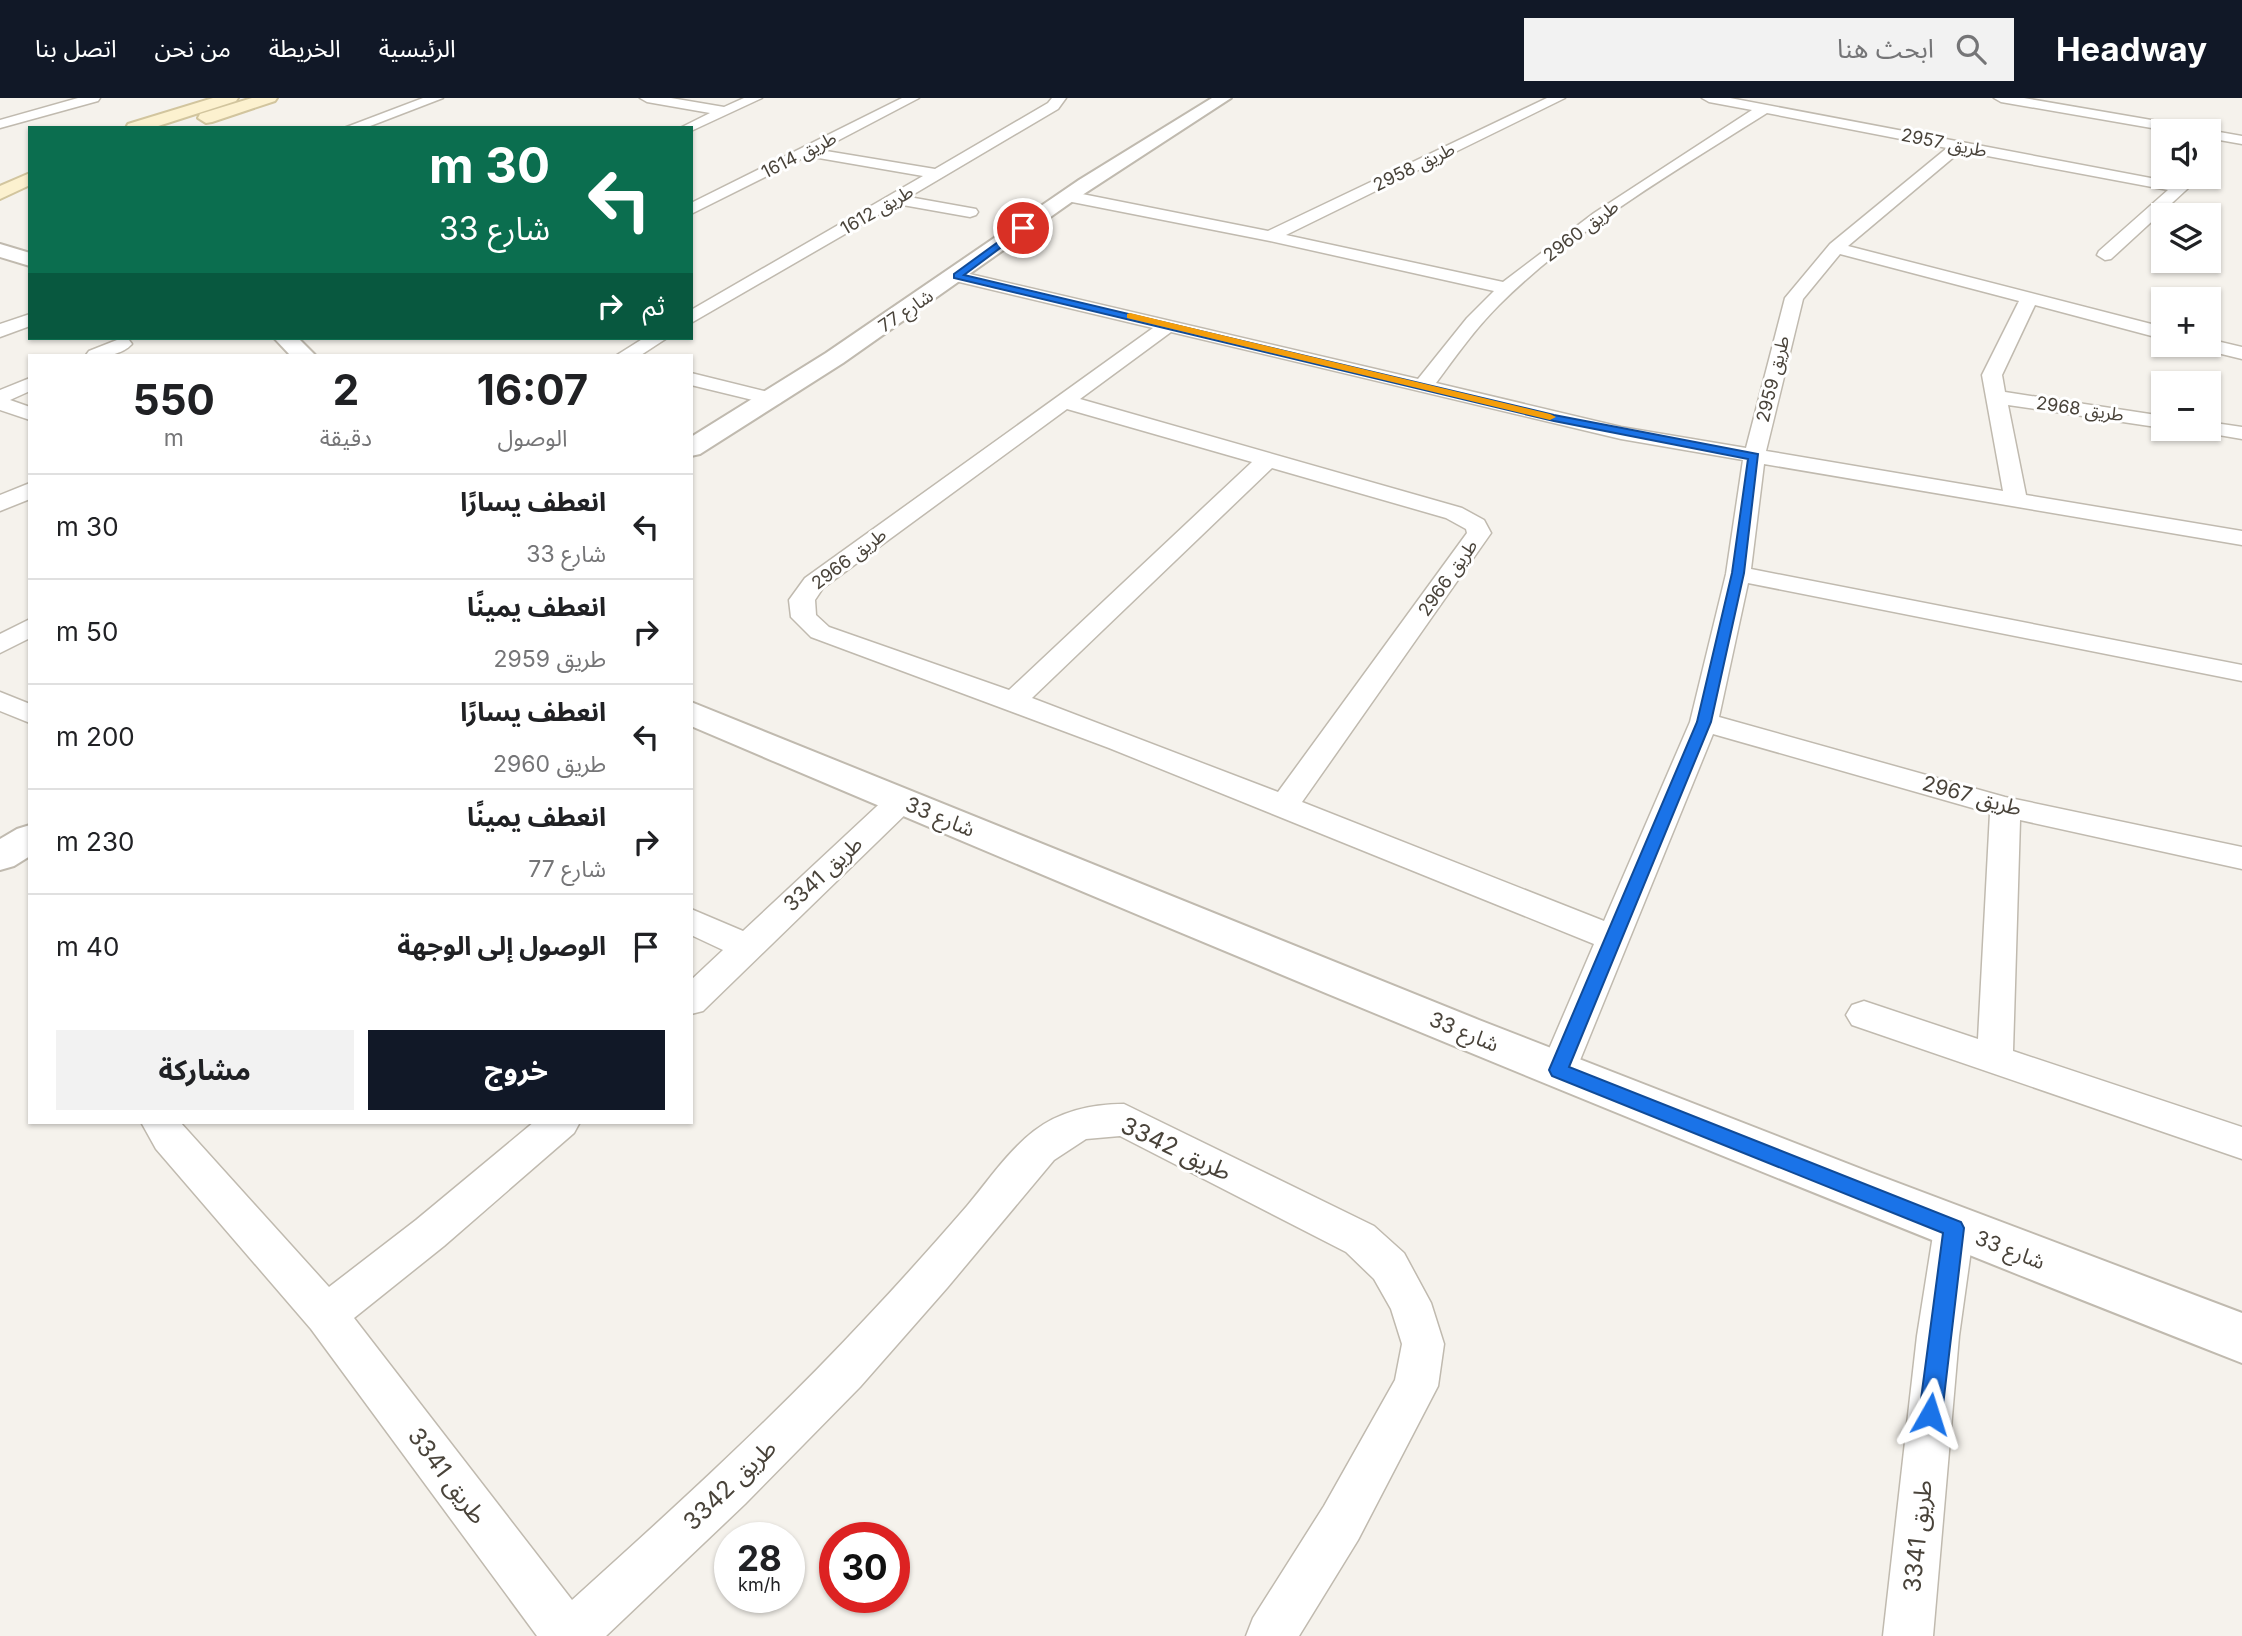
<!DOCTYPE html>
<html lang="ar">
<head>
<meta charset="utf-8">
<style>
  :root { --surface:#fff; --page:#f2f2f2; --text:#202124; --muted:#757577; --line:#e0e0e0; --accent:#111827 }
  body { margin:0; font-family:Inter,"Noto Sans Arabic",sans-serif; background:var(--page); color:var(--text); direction:rtl; height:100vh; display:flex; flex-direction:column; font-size:26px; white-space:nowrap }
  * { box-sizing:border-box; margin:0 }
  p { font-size:23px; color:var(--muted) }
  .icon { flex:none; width:38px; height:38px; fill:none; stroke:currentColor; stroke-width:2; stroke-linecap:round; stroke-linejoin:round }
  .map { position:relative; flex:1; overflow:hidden; direction:ltr }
  .panel { position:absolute; left:28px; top:256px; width:665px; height:770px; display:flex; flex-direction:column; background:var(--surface); border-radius:0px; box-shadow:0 2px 5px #0004; direction:rtl }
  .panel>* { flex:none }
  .top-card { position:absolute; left:28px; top:28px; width:665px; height:214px; border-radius:0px; box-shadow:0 2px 5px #0004; direction:rtl; background:#0b6e4f; color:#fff; overflow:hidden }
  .fabs { position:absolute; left:2151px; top:21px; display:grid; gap:14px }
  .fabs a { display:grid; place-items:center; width:70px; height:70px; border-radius:0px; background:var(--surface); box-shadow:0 2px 5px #0004; font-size:35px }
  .speed { position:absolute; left:714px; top:1424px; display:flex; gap:14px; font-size:35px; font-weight:700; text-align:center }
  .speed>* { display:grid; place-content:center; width:91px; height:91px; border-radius:50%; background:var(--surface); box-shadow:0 2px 5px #0004; line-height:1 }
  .speed small { font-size:18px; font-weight:400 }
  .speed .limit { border:10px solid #d22; background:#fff; color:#111 }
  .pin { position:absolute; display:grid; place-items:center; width:60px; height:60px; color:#fff; margin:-30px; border:4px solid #fff; border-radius:50%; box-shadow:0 2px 7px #0007 }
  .me { position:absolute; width:77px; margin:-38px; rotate:6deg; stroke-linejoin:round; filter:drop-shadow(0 0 5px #0008) }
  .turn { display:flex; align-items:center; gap:24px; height:147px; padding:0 28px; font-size:32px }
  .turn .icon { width:91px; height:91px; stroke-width:2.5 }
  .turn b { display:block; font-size:49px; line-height:60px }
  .then { display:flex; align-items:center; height:66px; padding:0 28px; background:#0003; gap:14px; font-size:26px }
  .eta { display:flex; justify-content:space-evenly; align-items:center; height:119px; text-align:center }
  .eta b { font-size:42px; font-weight:700; line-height:49px }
  .cta { display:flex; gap:14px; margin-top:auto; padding:14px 28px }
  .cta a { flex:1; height:80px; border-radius:0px; background:var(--accent); color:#fff; font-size:28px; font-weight:700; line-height:80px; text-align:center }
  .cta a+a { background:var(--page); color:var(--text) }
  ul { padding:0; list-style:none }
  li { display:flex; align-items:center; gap:21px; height:105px; padding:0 28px; border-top:2px solid var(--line) }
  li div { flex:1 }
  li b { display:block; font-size:26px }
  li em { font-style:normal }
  header { display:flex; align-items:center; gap:42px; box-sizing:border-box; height:98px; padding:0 35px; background:var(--accent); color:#fff }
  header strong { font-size:33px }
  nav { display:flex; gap:38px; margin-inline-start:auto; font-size:24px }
  .search { width:490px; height:63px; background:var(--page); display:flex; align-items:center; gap:18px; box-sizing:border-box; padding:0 24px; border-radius:0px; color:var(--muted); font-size:26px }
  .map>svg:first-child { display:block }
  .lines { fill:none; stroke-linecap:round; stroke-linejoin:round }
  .minor-casing { stroke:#c0baaf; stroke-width:3 }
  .tertiary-casing { stroke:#c0baaf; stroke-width:4 }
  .secondary-casing { stroke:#d2c59e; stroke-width:4 }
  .minor { fill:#fff; fill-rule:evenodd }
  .tertiary { fill:#fff; fill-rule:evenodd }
  .secondary { fill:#fcf1cf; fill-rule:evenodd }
  .route { fill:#1a73e8; stroke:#114b97; stroke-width:2 }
  .slow { fill:#f59e0b }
  .labels { text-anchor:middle; stroke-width:6; stroke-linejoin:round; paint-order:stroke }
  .far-street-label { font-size:18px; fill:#49433a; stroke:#fff }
  .street-label { font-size:21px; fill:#49433a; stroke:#fff }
  .near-street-label { font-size:24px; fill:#49433a; stroke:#fff }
</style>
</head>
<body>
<header>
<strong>Headway</strong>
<div class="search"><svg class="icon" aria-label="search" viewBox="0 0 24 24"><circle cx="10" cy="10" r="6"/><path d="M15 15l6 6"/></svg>ابحث هنا</div>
<nav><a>الرئيسية</a><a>الخريطة</a><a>من نحن</a><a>اتصل بنا</a></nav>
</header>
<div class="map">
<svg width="2242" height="1538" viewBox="0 0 2242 1538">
  <rect width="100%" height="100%" fill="#f5f2ec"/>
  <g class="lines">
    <g class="minor-casing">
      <g id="minor">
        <polygon points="78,0 100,0 98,3 0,30 0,22"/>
        <polygon points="423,0 443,0 365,30 344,30"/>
        <polygon points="640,0 671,0 724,9 744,0 762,0 691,33 691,30 680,30 710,15 647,4"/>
        <polygon points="902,0 919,0 820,52 935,71 1048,5 1052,0 1066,0 1058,11 909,99 976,111 978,114 976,117 970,119 897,106 691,225 691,212 923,78 807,58 691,116 691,105"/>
        <path d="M 1547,0 L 1565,0 L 1286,137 L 1503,184 L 1594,115 L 1752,12 L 1709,4 L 1702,0 L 1730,0 L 2177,85 L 2184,79 L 2194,79 L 2197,82 L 2111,161 L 2105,162 L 2097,157 L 2099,153 L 2168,92 L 1961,53 L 1848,148 L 2163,229 L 2163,241 L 2035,207 L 2002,277 L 2005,294 L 2163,318 L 2163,330 L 2008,307 L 2026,397 L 2242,433 L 2242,447 L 1764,366 L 1751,471 L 2242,567 L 2242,583 L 1748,485 L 1719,619 L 2005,699 L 2242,749 L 2242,771 L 2020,722 L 2013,953 L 2242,1029 L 2242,1061 L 1852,927 L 1846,917 L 1852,907 L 1864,903 L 1978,941 L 1990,715 L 1713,636 L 1576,972 L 1571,982 L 1558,987 L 1545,982 L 1540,972 L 1594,846 L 1109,650 L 811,539 L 791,519 L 789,502 L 805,480 L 1153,230 L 951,182 L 948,178 L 951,174 L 957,173 L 1418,281 L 1467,220 L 1494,193 L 1270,143 L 1067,103 L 1059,98 L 1062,95 L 1067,93 L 1268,133 ZM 1767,15 L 1947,50 L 1830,146 L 1785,200 L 1746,350 L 1621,329 L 1436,285 C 1456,258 1475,231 1499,207 C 1575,131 1677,72 1767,15 ZM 1840,156 L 2019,203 L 1982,277 L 2003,393 L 1766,353 L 1803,201 ZM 1171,234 L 1621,341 L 1743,362 L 1726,476 L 1690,624 L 1604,823 L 1302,704 L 1491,435 L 1484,422 L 1462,410 L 1080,301 ZM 1067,311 L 1252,364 L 1009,592 L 829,529 L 816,517 L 815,502 L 823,490 ZM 1272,370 L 1446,420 L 1466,431 L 1467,435 L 1278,694 L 1032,600 Z"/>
        <polygon points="1994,0 2024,0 2192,29 2199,33 2169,33 2001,4"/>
        <polygon points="2208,32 2242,38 2242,46 2208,40 2208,33 2203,33"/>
        <polygon points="30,216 30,228 0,239 0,226"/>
        <path d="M 122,240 L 129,242 L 132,246 C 120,259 102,258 86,257 L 89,253 Z"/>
        <polygon points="644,240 667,240 641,257 617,257"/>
        <polygon points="2208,241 2242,249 2242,261 2201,251 2199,247 2208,247"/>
        <polygon points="691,275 780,297 783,301 780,305 773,307 691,287"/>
        <polygon points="30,280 30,293 10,302 30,309 30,322 0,312 0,292"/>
        <polygon points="2208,324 2242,329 2242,341 2201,334 2198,331 2208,331"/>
        <polygon points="30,385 30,401 0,413 0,397"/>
        <polygon points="30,521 30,540 0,555 0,536"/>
        <polygon points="0,594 30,606 30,625 0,613"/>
        <polygon points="901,693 912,696 916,703 912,710 703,913 691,916 691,882 723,852 691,837 691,811 743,833 890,696"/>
        <path d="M 1124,1006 L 1374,1128 L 1404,1155 L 1431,1205 L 1444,1246 L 1438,1288 L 1358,1442 L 1299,1538 L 1246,1538 L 1253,1520 L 1324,1408 L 1395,1282 L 1402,1246 L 1391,1211 L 1374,1181 L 1346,1154 L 1120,1038 L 1086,1041 L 1054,1062 L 947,1190 L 860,1289 L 745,1406 L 606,1538 L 537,1538 L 311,1231 L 156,1051 L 141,1024 L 180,1024 L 329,1189 L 416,1122 L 534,1024 L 580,1024 L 574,1035 L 444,1148 L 354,1220 L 572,1502 C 673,1411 774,1319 867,1219 C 901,1183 934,1146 967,1108 C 988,1083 1007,1054 1034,1033 C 1060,1013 1092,1006 1124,1006 Z"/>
        <polygon points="1954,1113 1968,1118 1974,1131 1959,1238 1933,1538 1883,1538 1917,1238 1934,1131 1940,1118"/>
      </g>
    </g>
    <g class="tertiary-casing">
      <g id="tertiary">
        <polygon points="1212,0 1231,0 1073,103 843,265 700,356 691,358 691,339 826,255 1079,82"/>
        <polygon points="0,146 30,155 30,168 0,159"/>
        <polygon points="274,240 298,240 315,257 290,257"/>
        <path d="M 691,604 L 1479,922 L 1869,1074 L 2242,1215 L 2242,1265 C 1722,1061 1205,847 691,628 Z"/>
        <polygon points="30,727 30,758 14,768 0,772 0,741 17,731"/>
      </g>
    </g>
    <g class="secondary-casing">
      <g id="secondary">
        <polygon points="213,0 238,0 236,3 152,30 126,30 128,26"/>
        <polygon points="252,0 277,0 275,3 212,24 206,25 198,20 200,16"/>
        <polygon points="30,75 30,87 0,101 0,88"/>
      </g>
    </g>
    <use href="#minor" class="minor"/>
    <use href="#tertiary" class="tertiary"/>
    <use href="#secondary" class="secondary"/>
  </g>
  <polygon class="route" points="1020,128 1027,130 964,177 1554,317 1758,356 1744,475 1711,624 1569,969 1961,1124 1964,1130 1942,1316 1938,1324 1930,1327 1922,1324 1919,1316 1943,1135 1552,978 1549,972 1697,624 1732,475 1748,361 1554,323 954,180 954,176"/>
  <polygon class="slow" points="1130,215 1550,316 1556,319 1550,322 1127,220 1127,216"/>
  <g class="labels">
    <g class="far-street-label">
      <text transform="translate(1944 45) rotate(11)" y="6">طريق 2957</text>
      <text transform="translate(799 57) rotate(-27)" y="6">طريق 1614</text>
      <text transform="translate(1414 69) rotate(-26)" y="6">طريق 2958</text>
      <text transform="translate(877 112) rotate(-30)" y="6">طريق 1612</text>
      <text transform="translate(1581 133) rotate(-37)" y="6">طريق 2960</text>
      <text transform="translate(906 213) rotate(-34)" y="6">شارع 77</text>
      <text transform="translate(1773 281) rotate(-76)" y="6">طريق 2959</text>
      <text transform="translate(2080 311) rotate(8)" y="6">طريق 2968</text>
      <text transform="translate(849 461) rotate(-37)" y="6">طريق 2966</text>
      <text transform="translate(1448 480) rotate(-55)" y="6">طريق 2966</text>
    </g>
    <g class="street-label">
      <text transform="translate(1972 698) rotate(15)" y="7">طريق 2967</text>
      <text transform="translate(940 719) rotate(22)" y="7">شارع 33</text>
      <text transform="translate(823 776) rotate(-43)" y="7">طريق 3341</text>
      <text transform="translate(1464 934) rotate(22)" y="7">شارع 33</text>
      <text transform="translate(2010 1152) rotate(21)" y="7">شارع 33</text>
    </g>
    <g class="near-street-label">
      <text transform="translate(1176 1051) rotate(25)" y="8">طريق 3342</text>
      <text transform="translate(447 1378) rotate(53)" y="8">طريق 3341</text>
      <text transform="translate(730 1387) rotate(-44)" y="8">طريق 3342</text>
      <text transform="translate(1918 1438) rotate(-84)" y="8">طريق 3341</text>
    </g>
  </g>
</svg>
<div class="fabs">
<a><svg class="icon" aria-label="sound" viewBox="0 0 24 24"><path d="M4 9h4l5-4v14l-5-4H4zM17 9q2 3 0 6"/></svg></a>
<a><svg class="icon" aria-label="layers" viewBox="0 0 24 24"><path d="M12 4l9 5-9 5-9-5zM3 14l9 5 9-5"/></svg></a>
<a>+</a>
<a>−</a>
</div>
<div class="speed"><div>28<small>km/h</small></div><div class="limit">30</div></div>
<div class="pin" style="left:1023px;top:130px;background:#d93025"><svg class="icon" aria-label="arrive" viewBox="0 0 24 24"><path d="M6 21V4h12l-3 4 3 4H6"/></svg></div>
<svg class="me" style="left:1930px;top:1316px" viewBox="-20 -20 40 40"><path d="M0-17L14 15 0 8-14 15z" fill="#1a73e8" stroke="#fff" stroke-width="4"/></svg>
<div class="top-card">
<div class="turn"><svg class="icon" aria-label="left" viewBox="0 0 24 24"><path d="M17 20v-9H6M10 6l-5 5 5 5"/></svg><div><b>30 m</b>شارع 33</div></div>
<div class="then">ثم<svg class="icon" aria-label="right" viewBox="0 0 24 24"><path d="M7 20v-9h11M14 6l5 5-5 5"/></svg></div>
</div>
<section class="panel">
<div class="eta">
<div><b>16:07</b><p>الوصول</p></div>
<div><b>2</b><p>دقيقة</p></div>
<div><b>550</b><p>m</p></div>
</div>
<ul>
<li><svg class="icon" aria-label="left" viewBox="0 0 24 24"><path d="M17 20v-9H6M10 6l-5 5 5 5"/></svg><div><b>انعطف يسارًا</b><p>شارع 33</p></div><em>30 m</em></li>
<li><svg class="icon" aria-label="right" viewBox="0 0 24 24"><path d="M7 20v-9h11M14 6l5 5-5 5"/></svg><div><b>انعطف يمينًا</b><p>طريق 2959</p></div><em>50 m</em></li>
<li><svg class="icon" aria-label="left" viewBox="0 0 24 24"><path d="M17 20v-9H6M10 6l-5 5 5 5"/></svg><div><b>انعطف يسارًا</b><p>طريق 2960</p></div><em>200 m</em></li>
<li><svg class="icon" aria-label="right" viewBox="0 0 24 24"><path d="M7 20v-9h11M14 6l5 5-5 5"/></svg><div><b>انعطف يمينًا</b><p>شارع 77</p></div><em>230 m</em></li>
<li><svg class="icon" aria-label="arrive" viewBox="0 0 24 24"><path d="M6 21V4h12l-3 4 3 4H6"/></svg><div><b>الوصول إلى الوجهة</b></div><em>40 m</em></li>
</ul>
<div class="cta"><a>خروج</a><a>مشاركة</a></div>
</section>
</div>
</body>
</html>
